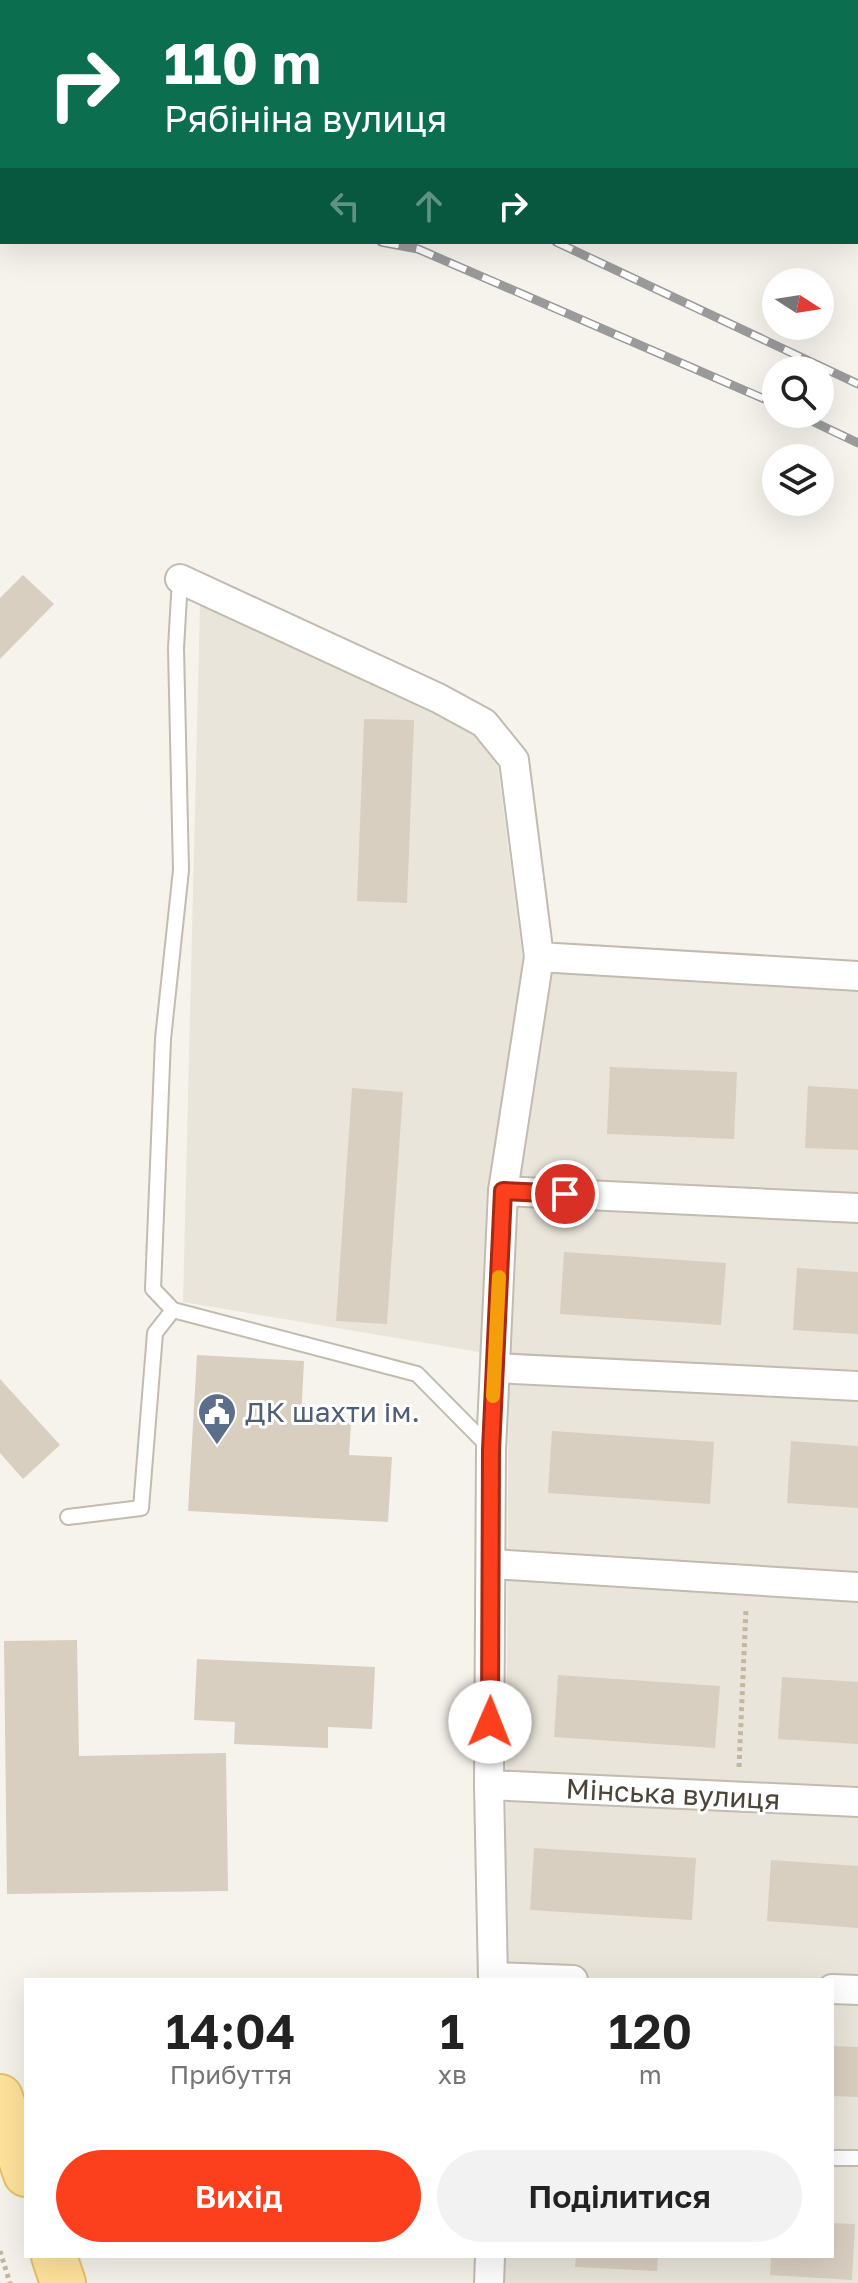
<!DOCTYPE html>
<html lang="uk">
<head>
<meta charset="utf-8">
<style>
  :root { --surface:#fff; --page:#f2f2f2; --text:#222; --muted:#767676; --accent:#fc3f1d }
  body { margin:0; font-family:"Golos Text",sans-serif; background:var(--page); color:var(--text); height:100vh; display:flex; flex-direction:column; font-size:30px; white-space:nowrap }
  * { box-sizing:border-box; margin:0 }
  p { font-size:26px; color:var(--muted) }
  .icon { flex:none; width:44px; height:44px; fill:none; stroke:currentColor; stroke-width:2; stroke-linecap:round; stroke-linejoin:round }
  .map { position:relative; flex:1; overflow:hidden }
  .details { position:absolute; left:24px; top:1978px; width:810px; height:280px; display:flex; flex-direction:column; background:var(--surface); border-radius:0px; box-shadow:0 8px 32px #0002 }
  .details>* { flex:none }
  .guide { position:absolute; left:0px; top:0px; width:858px; height:244px; box-shadow:0 8px 32px #0002; background:#0b6e4f; color:#fff; overflow:hidden }
  .needle { width:52px; rotate:102deg }
  .buttons { position:absolute; left:762px; top:268px; display:grid; gap:16px }
  .buttons a { display:grid; place-items:center; width:72px; height:72px; border-radius:50%; background:var(--surface); box-shadow:0 8px 32px #0002; font-size:40px }
  .pin { position:absolute; display:grid; place-items:center; width:68px; height:68px; color:#fff; margin:-34px; border:4px solid #fff; border-radius:50%; box-shadow:0 2px 8px #0007 }
  .me { position:absolute; width:88px; margin:-44px; rotate:1deg; stroke-linejoin:round; filter:drop-shadow(0 0 6px #0008) }
  .turn { display:flex; align-items:center; gap:28px; height:168px; padding:0 32px; font-size:36px }
  .turn .icon { width:104px; height:104px; stroke-width:2.5 }
  .turn b { display:block; font-size:56px; line-height:68px }
  .lanes { display:flex; align-items:center; height:76px; padding:0 32px; background:#0003; justify-content:center; gap:40px; direction:ltr }
  .lanes .off { opacity:.35 }
  .eta { display:flex; justify-content:space-evenly; align-items:center; height:136px; text-align:center }
  .eta b { font-size:48px; font-weight:600; line-height:56px }
  .button { display:flex; gap:16px; margin-top:auto; padding:16px 32px }
  .button a { flex:1; height:92px; border-radius:48px; background:var(--accent); color:#fff; font-size:32px; font-weight:600; line-height:92px; text-align:center }
  .button a+a { background:var(--page); color:var(--text) }
  .map>svg:first-child { display:block }
  .residential { fill:#eae5da }
  .commercial { fill:#f7ead8 }
  .building { fill:#d8cfc1 }
  .lines { fill:none; stroke-linecap:round; stroke-linejoin:round }
  .lane-casing { stroke:#c2bbae; stroke-width:18 }
  .street-casing { stroke:#c2bbae; stroke-width:32 }
  .primary-casing { stroke:#e6c16a; stroke-width:48 }
  .path { stroke:#c4b79f; stroke-width:5; stroke-dasharray:4 4; stroke-linecap:butt }
  .lane { stroke:#fff; stroke-width:14 }
  .street { stroke:#fff; stroke-width:28 }
  .primary { stroke:#ffe39c; stroke-width:44 }
  .rail-casing { stroke:#9a9a9a; stroke-width:9 }
  .rail { stroke:#fff; stroke-width:6; stroke-dasharray:18; stroke-linecap:butt }
  .route-casing { stroke:#a42913; stroke-width:20 }
  .route { stroke:#fc3f1d; stroke-width:14 }
  .slow { stroke:#f59e0b; stroke-width:14 }
  .labels { text-anchor:middle; stroke-width:6; stroke-linejoin:round; paint-order:stroke }
  .service-label { font-size:28px; fill:#4e5e75; stroke:#fff; text-anchor:start }
  .street-label { font-size:28px; fill:#4b4439; stroke:#fff }
</style>
</head>
<body>
<div class="map">
<svg width="858" height="2283" viewBox="0 0 858 2283">
  <rect width="100%" height="100%" fill="#f6f3ec"/>
  <polygon class="residential" points="200,604 465,722 498,767 524,969 858,992 858,2283 502,2283 502,2256 832,2256 832,1980 505,1980 509,1357 183,1302"/>
  <polygon class="commercial" points="25,0 301,0 293,2"/>
  <g class="building">
    <polygon points="23,575 54,604 0,659 0,598"/>
    <polygon points="364,719 414,720 407,903 357,901"/>
    <polygon points="610,1067 737,1072 734,1139 607,1134"/>
    <polygon points="808,1086 858,1089 858,1150 805,1148"/>
    <polygon points="352,1088 403,1092 387,1324 336,1321"/>
    <polygon points="564,1252 726,1263 721,1325 560,1314"/>
    <polygon points="797,1268 858,1272 858,1334 793,1330"/>
    <polygon points="197,1355 304,1361 301,1420 351,1423 349,1455 392,1457 388,1522 188,1511"/>
    <polygon points="0,1379 60,1445 23,1479 0,1453"/>
    <polygon points="552,1431 714,1442 710,1504 548,1493"/>
    <polygon points="791,1441 858,1446 858,1508 787,1503"/>
    <polygon points="77,1640 79,1756 226,1753 228,1891 7,1894 4,1641"/>
    <polygon points="197,1659 375,1667 372,1729 328,1727 328,1748 234,1744 235,1722 194,1720"/>
    <polygon points="558,1675 720,1686 715,1748 554,1737"/>
    <polygon points="782,1677 858,1682 858,1744 778,1739"/>
    <polygon points="534,1848 696,1858 692,1920 530,1910"/>
    <polygon points="771,1860 858,1866 858,1928 767,1921"/>
    <polygon points="832,2046 858,2047 858,2097 832,2096"/>
    <polygon points="832,2223 855,2224 852,2280 770,2275 771,2256 832,2256"/>
    <polygon points="576,2256 658,2256 657,2271 575,2267"/>
  </g>
  <g class="lines">
    <g class="lane-casing">
      <g id="lane">
        <polyline points="180,579 176,648 181,870 163,1039 153,1289 173,1310 417,1374 489,1447"/>
        <polyline points="68,1517 141,1508 155,1333 173,1310"/>
        <polyline points="832,2158 858,2158"/>
      </g>
    </g>
    <g class="street-casing">
      <g id="street">
        <polyline points="180,579 438,698 484,723 514,760 539,957 858,976"/>
        <polyline points="503,1191 858,1208"/>
        <polyline points="495,1368 858,1386"/>
        <polyline points="492,1564 858,1587"/>
        <polyline points="489,1785 858,1802"/>
        <polyline points="493,1977 573,1980"/>
        <polyline points="493,1980 489,1785 491,1450 503,1191 539,957"/>
        <polyline points="832,1989 858,1990"/>
        <polyline points="489,2283 490,2256"/>
      </g>
    </g>
    <g class="primary-casing">
      <g id="primary">
        <polyline points="0,2097 26,2174"/>
        <polyline points="54,2256 63,2283"/>
      </g>
    </g>
    <g class="path">
      <polyline points="739,1767 746,1609"/>
      <polyline points="0,2251 10,2283"/>
    </g>
    <use href="#lane" class="lane"/>
    <use href="#street" class="street"/>
    <use href="#primary" class="primary"/>
    <g class="rail-casing">
      <g id="rail">
        <polyline points="479,2 485,0"/>
        <polyline points="0,155 2,154"/>
        <polyline points="0,212 2,213"/>
        <polyline points="381,242 418,249 776,404"/>
        <polyline points="556,242 858,384"/>
        <polyline points="797,414 858,443"/>
      </g>
    </g>
    <use href="#rail" class="rail"/>
  </g>
  <g class="lines">
    <g class="route-casing">
      <polyline id="route" points="490,1722 491,1450 503,1191 565,1194"/>
    </g>
    <use href="#route" class="route"/>
    <polyline class="slow" points="493,1396 499,1277"/>
  </g>
  <defs>
    <g id="civic-pin" transform="scale(2)"><path d="M0 17L-7.5 6A9.5 9.5 0 1 1 7.5 6Z" fill="#5c6f8a" stroke="#fff"/><path d="M-.6-6.5H3V-4.5H.6V-3L4-1V1h2V6H-6V1h2V-1L-.6-3ZM-1.2 2.5V6h2.4V2.5Z" fill="#fff"/></g>
  </defs>
  <g fill-rule="evenodd">
    <use href="#civic-pin" x="217" y="1412"/>
  </g>
  <g class="labels">
    <g class="service-label">
      <text x="245" y="1422">ДК шахти ім.</text>
    </g>
    <g class="street-label">
      <text transform="translate(673 1794) rotate(3)" y="10">Мінська вулиця</text>
    </g>
  </g>
</svg>
<div class="buttons">
<a><svg class="needle" viewBox="-14 -14 28 28"><path d="M0-13l5 13h-10z" fill="#e53935"/><path d="M0 13l5-13h-10z" fill="#767676"/></svg></a>
<a><svg class="icon" aria-label="search" viewBox="0 0 24 24"><circle cx="10" cy="10" r="6"/><path d="M15 15l6 6"/></svg></a>
<a><svg class="icon" aria-label="layers" viewBox="0 0 24 24"><path d="M12 4l9 5-9 5-9-5zM3 14l9 5 9-5"/></svg></a>
</div>
<div class="pin" style="left:565px;top:1194px;background:#d93025"><svg class="icon" aria-label="arrive" viewBox="0 0 24 24"><path d="M6 21V4h12l-3 4 3 4H6"/></svg></div>
<svg class="me" style="left:490px;top:1722px" viewBox="-20 -20 40 40"><circle r="19" fill="#fff"/><path d="M0-13L10 11 0 6-10 11z" fill="#fc3f1d"/></svg>
<div class="guide">
<div class="turn"><svg class="icon" aria-label="right" viewBox="0 0 24 24"><path d="M7 20v-9h11M14 6l5 5-5 5"/></svg><div><b>110 m</b>Рябініна вулиця</div></div>
<div class="lanes"><svg class="icon off" aria-label="left" viewBox="0 0 24 24"><path d="M17 20v-9H6M10 6l-5 5 5 5"/></svg><svg class="icon off" aria-label="ahead" viewBox="0 0 24 24"><path d="M12 20V5M6 11l6-6 6 6"/></svg><svg class="icon" aria-label="right" viewBox="0 0 24 24"><path d="M7 20v-9h11M14 6l5 5-5 5"/></svg></div>
</div>
<section class="details">
<div class="eta">
<div><b>14:04</b><p>Прибуття</p></div>
<div><b>1</b><p>хв</p></div>
<div><b>120</b><p>m</p></div>
</div>
<div class="button"><a>Вихід</a><a>Поділитися</a></div>
</section>
</div>
</body>
</html>
